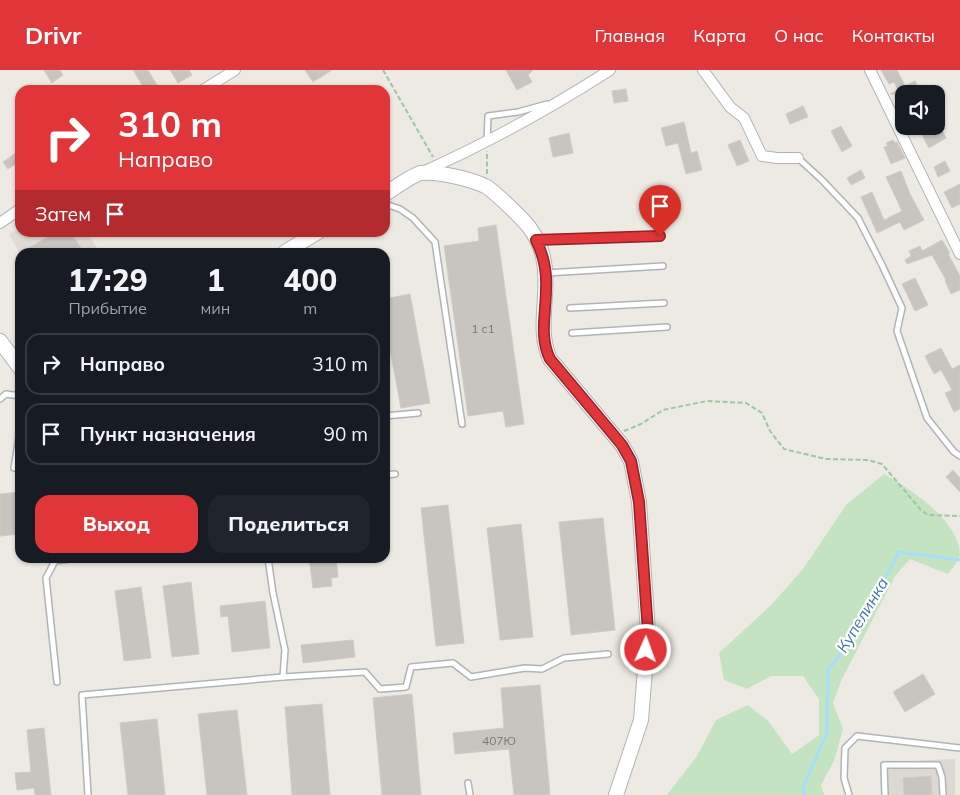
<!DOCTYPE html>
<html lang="ru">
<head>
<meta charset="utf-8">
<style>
  :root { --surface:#171b24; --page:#20242c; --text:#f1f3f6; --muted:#9ea1a6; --line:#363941; --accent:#e0363a }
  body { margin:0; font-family:Mulish,sans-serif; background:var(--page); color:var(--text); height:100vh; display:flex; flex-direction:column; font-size:19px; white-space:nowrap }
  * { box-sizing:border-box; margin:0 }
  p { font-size:16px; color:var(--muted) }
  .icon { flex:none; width:28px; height:28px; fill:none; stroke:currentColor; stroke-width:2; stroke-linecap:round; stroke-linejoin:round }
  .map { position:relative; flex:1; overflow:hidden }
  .panel { position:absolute; left:15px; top:178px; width:375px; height:315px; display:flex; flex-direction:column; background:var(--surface); border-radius:15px; box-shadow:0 1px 4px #0004 }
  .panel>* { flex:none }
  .guide { position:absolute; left:15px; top:15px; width:375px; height:152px; border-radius:15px; box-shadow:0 1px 4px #0004; background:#e0363a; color:#fff; overflow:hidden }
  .controls { position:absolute; left:895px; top:15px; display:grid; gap:10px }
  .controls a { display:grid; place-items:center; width:50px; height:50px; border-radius:10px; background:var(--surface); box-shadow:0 1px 4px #0004; font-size:25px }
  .pin { position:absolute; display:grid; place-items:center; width:42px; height:42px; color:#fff; margin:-51px -21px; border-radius:50% 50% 50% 0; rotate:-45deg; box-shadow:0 0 5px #0007 }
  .pin .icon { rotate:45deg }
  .me { position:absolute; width:55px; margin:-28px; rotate:2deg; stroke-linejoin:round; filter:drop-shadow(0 0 4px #0008) }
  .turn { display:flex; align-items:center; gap:18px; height:105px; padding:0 20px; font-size:22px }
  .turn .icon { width:65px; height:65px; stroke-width:2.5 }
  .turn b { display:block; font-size:35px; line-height:42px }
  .then { display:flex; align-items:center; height:48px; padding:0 20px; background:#0003; gap:10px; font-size:19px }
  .eta { display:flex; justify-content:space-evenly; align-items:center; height:85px; text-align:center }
  .eta b { font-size:30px; font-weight:800; line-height:35px }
  .cta { display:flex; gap:10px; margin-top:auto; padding:10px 20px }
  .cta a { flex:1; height:58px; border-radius:15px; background:var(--accent); color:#fff; font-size:20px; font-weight:800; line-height:58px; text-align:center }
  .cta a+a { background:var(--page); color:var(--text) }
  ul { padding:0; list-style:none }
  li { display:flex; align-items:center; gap:15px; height:62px; margin:0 10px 8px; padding:0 10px; border:2px solid var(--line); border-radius:15px }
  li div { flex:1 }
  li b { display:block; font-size:19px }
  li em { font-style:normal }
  header { display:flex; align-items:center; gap:30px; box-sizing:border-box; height:70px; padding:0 25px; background:var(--accent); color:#fff }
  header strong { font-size:24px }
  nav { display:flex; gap:28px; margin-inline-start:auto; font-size:18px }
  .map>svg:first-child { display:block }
  .industrial { fill:#dcd9d5 }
  .education { fill:#e0dbd4 }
  .green { fill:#c4e4c1 }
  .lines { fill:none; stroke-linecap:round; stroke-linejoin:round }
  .stream { stroke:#a6defb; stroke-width:3 }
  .building { fill:#c8c5c0; stroke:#d1cbc2 }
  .service-casing { stroke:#b0b4b8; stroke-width:8 }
  .minor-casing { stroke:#b0b4b8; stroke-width:12 }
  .tertiary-casing { stroke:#b0b4b8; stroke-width:16 }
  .path { stroke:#9bc7a3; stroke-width:2; stroke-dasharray:5 2.5; stroke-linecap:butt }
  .service { stroke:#fff; stroke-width:5 }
  .minor { stroke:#fff; stroke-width:10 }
  .tertiary { stroke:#fff; stroke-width:14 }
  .route-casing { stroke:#922326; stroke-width:12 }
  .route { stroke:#e0363a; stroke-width:9 }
  .labels { text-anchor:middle; stroke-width:4.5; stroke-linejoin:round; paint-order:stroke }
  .number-label { font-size:12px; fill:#76787a }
  .water-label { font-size:16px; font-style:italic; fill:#417aa3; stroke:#fff }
</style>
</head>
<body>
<header>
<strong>Drivr</strong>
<nav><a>Главная</a><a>Карта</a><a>О нас</a><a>Контакты</a></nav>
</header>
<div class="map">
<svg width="960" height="725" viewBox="0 0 960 725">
  <rect width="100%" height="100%" fill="#edeae3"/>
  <polygon class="industrial" points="955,689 955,725 881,725 880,692"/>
  <polygon class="education" points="20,158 20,162 88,163 99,182 20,182 20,184 9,164"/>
  <path class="green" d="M 884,404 C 909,418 960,451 960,485 C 959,491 952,498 948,504 L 910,489 L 895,506 L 841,611 L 833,633 L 843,659 L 834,691 L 821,715 L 824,725 L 667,725 L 697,686 L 716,650 L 748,635 L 769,652 L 792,684 L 819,665 L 819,629 L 803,606 L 771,606 L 747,619 L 724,610 L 719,583 L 772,534 L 803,499 L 846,435 Z"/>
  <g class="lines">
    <polyline class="stream" points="804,725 803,717 827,663 828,600 850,572 899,482 960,490"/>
  </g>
  <g class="building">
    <polygon points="44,0 60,0 63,5 52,13"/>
    <polygon points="133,0 148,0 160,20 145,20"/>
    <polygon points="170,0 189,0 192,5 178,13"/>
    <polygon points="305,0 332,0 313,12"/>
    <polygon points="506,0 533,0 528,5 532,12 517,20"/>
    <polygon points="881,0 897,0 905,16 915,11 921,24 890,24 898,20 894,12 889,14"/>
    <polygon points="626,19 628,31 614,33 612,21"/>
    <polygon points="803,36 808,47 790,54 786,44"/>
    <polygon points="684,52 691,83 697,81 702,100 686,104 678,73 666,76 661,58"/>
    <polygon points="939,54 946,68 929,78 921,63"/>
    <polygon points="841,56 852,76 842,82 831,61"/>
    <polygon points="569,63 573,83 553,87 549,68"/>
    <polygon points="740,70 749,91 737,96 728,75"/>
    <polygon points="893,70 895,73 897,72 905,88 891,94 884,77 888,76 886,73"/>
    <polygon points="20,80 20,91 8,99 3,92"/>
    <polygon points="945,91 950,101 938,107 934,97"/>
    <polygon points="861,100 865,108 851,115 847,108"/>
    <polygon points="901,101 910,124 924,150 904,160 900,152 877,163 861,127 872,122 884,150 902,141 886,107"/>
    <polygon points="960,114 960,134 952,138 944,122"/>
    <polygon points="496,155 524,354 506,357 503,341 468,346 444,176 479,171 478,158"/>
    <polygon points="56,162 71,162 81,178 74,182 22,182"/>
    <polygon points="942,170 950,183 948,184 960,206 960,220 951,224 945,211 946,210 932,185 907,194 905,190 911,186 909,181 920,176 922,181"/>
    <polygon points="915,208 928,235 915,241 902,214"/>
    <polygon points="410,224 430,333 401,338 385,253 385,229"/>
    <polygon points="941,278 952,299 960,295 960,339 954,342 945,323 952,320 941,300 934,304 925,286"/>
    <polygon points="953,400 960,408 960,422 946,407"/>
    <polygon points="20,422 20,464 0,466 0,424"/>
    <polygon points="448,435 464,573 436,576 421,438"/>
    <polygon points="603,448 615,560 571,565 559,452"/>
    <polygon points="521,454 533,567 500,570 487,458"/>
    <polygon points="309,488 336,488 338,507 331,508 332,516 313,518"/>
    <polygon points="191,512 199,584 172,587 163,516"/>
    <polygon points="141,517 151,588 124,591 115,521"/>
    <polygon points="265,531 270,578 232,582 228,546 221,547 220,536"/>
    <polygon points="353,570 355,587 303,593 301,575"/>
    <polygon points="923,604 935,624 905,642 893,622"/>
    <polygon points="540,615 550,725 514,725 509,679 455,684 453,663 504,658 501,618"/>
    <polygon points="412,624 421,725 382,725 373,628"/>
    <polygon points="322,634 330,725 292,725 285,637"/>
    <polygon points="237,640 247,725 207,725 198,644"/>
    <polygon points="157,649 165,725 128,725 120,653"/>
    <polygon points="44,658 51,725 35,725 34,718 17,720 15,703 31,702 27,660"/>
    <polygon points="931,706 932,725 904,725 903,708"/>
  </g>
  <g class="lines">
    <g class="service-casing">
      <g id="service">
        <polyline points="487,71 488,46 518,42 547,34"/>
        <polyline points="798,88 822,110 858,148 882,195 902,238 897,261 927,348 954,382 960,386"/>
        <polyline points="385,134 400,139 413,148 435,172 462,354"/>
        <polyline points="538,170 660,166"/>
        <polyline points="546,203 663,196"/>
        <polyline points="570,238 664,233"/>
        <polyline points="572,263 667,257"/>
        <polyline points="0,329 6,324 20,326"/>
        <polyline points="385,346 418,343"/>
        <polyline points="14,398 20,361"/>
        <polyline points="385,405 395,404"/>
        <polyline points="268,488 273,523 285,580 283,607 365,602 380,619 406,617 411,597 453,593 471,607 525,598 542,599 564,588 608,584"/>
        <polyline points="57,612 46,508 55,491 77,488"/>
        <polyline points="468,713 470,725"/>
        <polyline points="88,725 82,625 283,607"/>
        <polyline points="849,725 844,708 845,678 857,666 960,678"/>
        <polyline points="885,725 884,695 938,695 942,707 943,725"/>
      </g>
    </g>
    <g class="minor-casing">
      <g id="minor">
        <polyline points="703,0 730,37 744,48 762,86 777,88 798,88"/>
        <polyline points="870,0 960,184"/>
        <polyline points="203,20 235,0"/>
        <path d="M 425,101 C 489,72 551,38 610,0"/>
        <polyline points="0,153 20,139"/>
      </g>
    </g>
    <g class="tertiary-casing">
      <g id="tertiary">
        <path d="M 385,124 C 393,119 414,104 421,103 C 437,101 470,109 485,116 C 492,119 524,150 529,157 C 536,166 542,180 544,192 C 550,224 536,259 550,289 L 622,375 L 631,391 L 639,432 L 648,562 L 641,650 L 616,725"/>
        <polyline points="285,182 318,162"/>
        <polyline points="0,271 20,298"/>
      </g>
    </g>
    <g class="path">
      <polyline points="383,0 433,87"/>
      <polyline points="487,104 487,81"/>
      <polyline points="624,361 641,354 663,340 707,331 746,333 762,343 770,361 784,379 826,389 868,390 882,394 921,440 928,445 960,446"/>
    </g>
    <use href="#service" class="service"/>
    <use href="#minor" class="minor"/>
    <use href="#tertiary" class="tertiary"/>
  </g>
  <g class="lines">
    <g class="route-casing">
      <path id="route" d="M 646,580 L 648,562 L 639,432 L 631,391 L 622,375 L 550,289 C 539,267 546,243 546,219 C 547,202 544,186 536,170 L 660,166"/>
    </g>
    <use href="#route" class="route"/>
  </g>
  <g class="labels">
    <g class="number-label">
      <text x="483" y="263">1 с1</text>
      <text x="499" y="675">407Ю</text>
    </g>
    <g class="water-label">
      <text transform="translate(862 545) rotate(-59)" y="6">Купелинка</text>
    </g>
  </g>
</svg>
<div class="controls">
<a><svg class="icon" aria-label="sound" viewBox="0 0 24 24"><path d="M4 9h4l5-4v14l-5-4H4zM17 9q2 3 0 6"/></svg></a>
</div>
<div class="pin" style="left:660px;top:166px;background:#d93025"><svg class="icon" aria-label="arrive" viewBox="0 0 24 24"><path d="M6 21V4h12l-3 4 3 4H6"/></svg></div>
<svg class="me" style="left:646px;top:580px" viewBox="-20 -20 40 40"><circle r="17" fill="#e0363a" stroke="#fff" stroke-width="3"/><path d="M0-11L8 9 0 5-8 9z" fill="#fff"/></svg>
<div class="guide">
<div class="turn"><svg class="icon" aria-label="right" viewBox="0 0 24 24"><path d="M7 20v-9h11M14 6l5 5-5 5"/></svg><div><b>310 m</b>Направо</div></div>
<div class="then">Затем<svg class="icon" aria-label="arrive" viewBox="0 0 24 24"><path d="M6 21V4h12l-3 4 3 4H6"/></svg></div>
</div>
<section class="panel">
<div class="eta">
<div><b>17:29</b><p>Прибытие</p></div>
<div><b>1</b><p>мин</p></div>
<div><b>400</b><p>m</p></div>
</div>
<ul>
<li><svg class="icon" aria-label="right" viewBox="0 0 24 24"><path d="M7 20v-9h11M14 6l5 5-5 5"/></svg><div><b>Направо</b></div><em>310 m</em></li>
<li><svg class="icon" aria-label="arrive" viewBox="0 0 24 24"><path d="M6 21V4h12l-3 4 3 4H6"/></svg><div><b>Пункт назначения</b></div><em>90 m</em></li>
</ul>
<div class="cta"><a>Выход</a><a>Поделиться</a></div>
</section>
</div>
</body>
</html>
